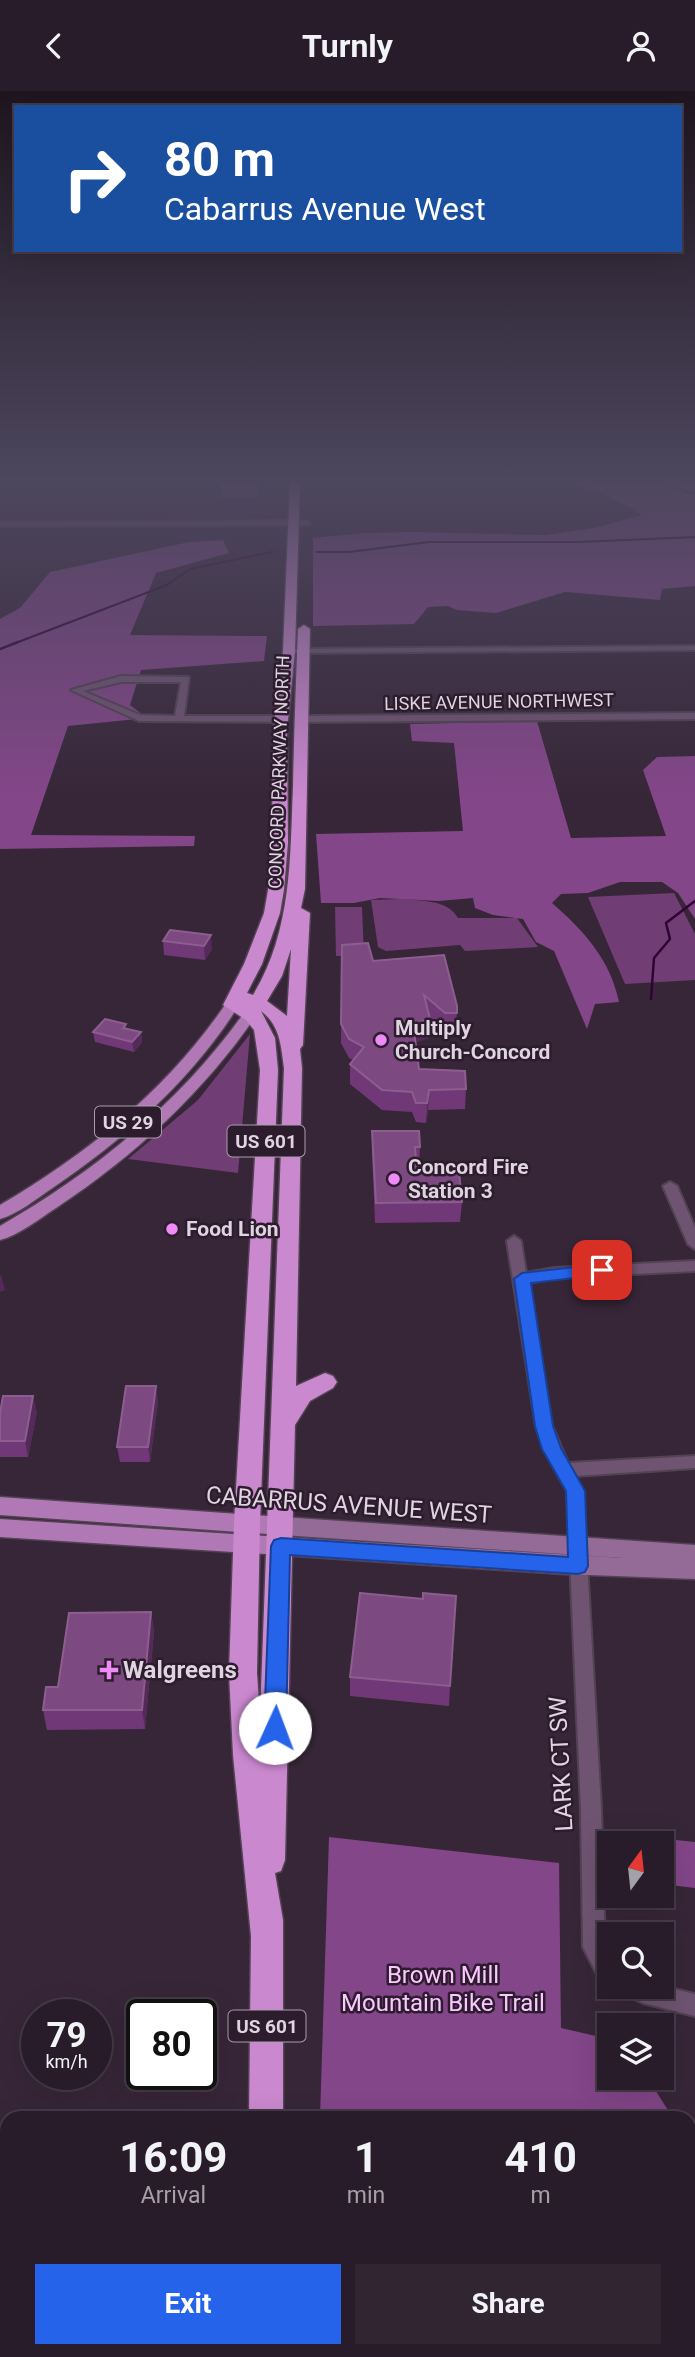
<!DOCTYPE html>
<html lang="en">
<head>
<meta charset="utf-8">
<style>
  :root { --surface:#291c2a; --page:#312532; --text:#f1f3f6; --muted:#a5a1a8; --line:#453a47; --accent:#2563eb }
  body { margin:0; font-family:Roboto,sans-serif; background:var(--page); color:var(--text); height:100vh; display:flex; flex-direction:column; font-size:26px; white-space:nowrap }
  * { box-sizing:border-box; margin:0 }
  p { font-size:23px; color:var(--muted) }
  .icon { flex:none; width:38px; height:38px; fill:none; stroke:currentColor; stroke-width:2; stroke-linecap:round; stroke-linejoin:round }
  .map { position:relative; flex:1; overflow:hidden }
  .drawer { position:absolute; left:0px; top:2020px; width:696px; height:247px; display:flex; flex-direction:column; background:var(--surface); border-radius:21px 21px 0 0; box-shadow:0 7px 28px #0002,0 0 0 2px var(--line) }
  .drawer>* { flex:none }
  .hud { position:absolute; left:14px; top:14px; width:668px; height:147px; border-radius:0px; box-shadow:0 7px 28px #0002,0 0 0 2px var(--line); background:#1a4fa0; color:#fff; overflow:hidden }
  .needle { width:46px; rotate:15deg }
  .fabs { position:absolute; left:597px; top:1740px; display:grid; gap:14px }
  .fabs a { display:grid; place-items:center; width:77px; height:77px; border-radius:0px; background:var(--surface); box-shadow:0 7px 28px #0002,0 0 0 2px var(--line); font-size:35px }
  .speed { position:absolute; left:21px; top:1908px; display:flex; gap:14px; font-size:35px; font-weight:700; text-align:center }
  .speed>* { display:grid; place-content:center; width:91px; height:91px; border-radius:50%; background:var(--surface); box-shadow:0 7px 28px #0002,0 0 0 2px var(--line); line-height:1 }
  .speed small { font-size:18px; font-weight:400 }
  .speed .limit { border:4px solid #111; border-radius:10px; background:#fff; color:#111 }
  .pin { position:absolute; display:grid; place-items:center; width:60px; height:60px; color:#fff; margin:-30px; border-radius:14px; box-shadow:0 4px 10px #0006 }
  .me { position:absolute; width:77px; margin:-38px; rotate:2deg; stroke-linejoin:round; filter:drop-shadow(0 0 5px #0008) }
  .turn { display:flex; align-items:center; gap:24px; height:147px; padding:0 35px; font-size:32px }
  .turn .icon { width:91px; height:91px; stroke-width:2.5 }
  .turn b { display:block; font-size:49px; line-height:60px }
  .eta { display:flex; justify-content:space-evenly; align-items:center; height:119px; text-align:center }
  .eta b { font-size:42px; font-weight:700; line-height:49px }
  .action { display:flex; gap:14px; margin-top:auto; padding:14px 35px }
  .action a { flex:1; height:80px; border-radius:0px; background:var(--accent); color:#fff; font-size:28px; font-weight:700; line-height:80px; text-align:center }
  .action a+a { background:var(--page); color:var(--text) }
  header { display:flex; justify-content:space-between; align-items:center; height:91px; padding:0 35px; background:var(--surface); font-size:32px; font-weight:700 }
  .map>svg:first-child { display:block }
  .green { fill:#703e74 }
  .forest { fill:#834689 }
  .lines { fill:none; stroke-linecap:round; stroke-linejoin:round }
  .stream-far2 { stroke:#300335; stroke-width:2 }
  .stream-far1 { stroke:#300335; stroke-width:2.5 }
  .stream { stroke:#300335; stroke-width:6 }
  .street-casing { stroke:#524253; stroke-width:4 }
  .secondary-casing { stroke:#524253; stroke-width:3 }
  .primary-casing { stroke:#524253; stroke-width:3 }
  .highway-casing { stroke:#524253; stroke-width:3 }
  .street { fill:#6f5471; fill-rule:evenodd }
  .secondary { fill:#946a97; fill-rule:evenodd }
  .primary { fill:#b079b5; fill-rule:evenodd }
  .highway { fill:#ca88cf; fill-rule:evenodd }
  .wall { fill:#703876 }
  .shaded-wall { fill:#542a58 }
  .building { fill:#7c4981; stroke:#8c5e90; stroke-width:2 }
  .route { fill:#2563eb; stroke:#184099; stroke-width:2 }
  .poi-dot { fill:#ee8bf8; stroke:#2d1c2e; stroke-width:2.5 }
  .labels { text-anchor:middle; stroke-width:5; stroke-linejoin:round; paint-order:stroke }
  .far-street-label { font-size:18px; fill:#dfd4e0; stroke:#2d1c2e }
  .shield { fill:#2d1c2e; stroke:#aa9dab; stroke-width:2 }
  .shield-label { font-size:19px; font-weight:bold; fill:#dfd4e0 }
  .poi-label { font-size:21px; font-weight:bold; fill:#dfd4e0; stroke:#2d1c2e; text-anchor:start }
  .near-street-label { font-size:24px; fill:#dfd4e0; stroke:#2d1c2e }
  .near-poi-label { font-size:24px; font-weight:bold; fill:#dfd4e0; stroke:#2d1c2e; text-anchor:start }
  .near-park-label { font-size:24px; fill:#fbc7ff; stroke:#2d1c2e }
</style>
</head>
<body>
<header><svg class="icon" aria-label="back" viewBox="0 0 24 24"><path d="M15 5l-7 7 7 7"/></svg>Turnly<svg class="icon" aria-label="person" viewBox="0 0 24 24"><circle cx="12" cy="8" r="4"/><path d="M4 21q1-7 8-7t8 7"/></svg></header>
<div class="map">
<svg width="695" height="2266" viewBox="0 0 695 2266">
  <rect width="100%" height="100%" fill="#372638"/>
  <g class="green">
    <polygon points="674,802 695,843 695,889 625,893 588,806"/>
    <path d="M 402,808 C 421,810 447,808 458,827 L 517,827 L 538,856 L 465,860 L 460,854 L 386,860 L 378,856 L 371,809 Z"/>
    <polygon points="335,816 362,816 364,864 336,865"/>
    <polygon points="250,943 238,1082 128,1068 198,1009"/>
  </g>
  <g class="forest">
    <path d="M 550,390 L 695,390 L 695,495 L 662,498 L 660,509 L 565,501 L 496,522 L 457,519 L 448,515 L 428,516 L 414,533 L 313,535 L 313,447 L 363,442 L 413,441 L 546,444 L 594,437 L 642,424 C 614,406 583,392 550,390 Z"/>
    <polygon points="223,449 229,462 156,482 130,544 267,545 264,570 141,579 130,614 147,627 68,635 31,744 195,745 194,755 0,758 0,528 20,517 50,481 189,451"/>
    <path d="M 537,630 L 571,747 L 666,745 L 643,679 L 657,666 L 695,665 L 695,828 L 678,802 L 662,791 L 620,791 L 588,802 L 561,803 L 552,812 C 584,840 610,868 619,911 L 595,913 L 587,938 L 554,860 L 536,851 L 523,828 L 493,824 L 475,817 L 473,807 L 439,810 L 380,807 L 354,812 L 321,812 L 316,743 L 463,740 L 454,652 L 412,650 L 410,633 Z"/>
    <polygon points="638,1745 695,1751 695,1797 662,1793 662,1752 637,1752"/>
    <polygon points="329,1746 559,1772 561,1937 609,1948 609,1986 647,1986 671,2024 677,2026 320,2026"/>
    <polygon points="690,2031 695,2032 695,2266 317,2266 316,2259 690,2259"/>
    <polygon points="0,2052 7,2052 7,2259 230,2259 230,2266 0,2266"/>
  </g>
  <g class="lines">
    <g class="stream-far2">
      <polyline points="655,390 695,403"/>
      <polyline points="317,461 349,461 429,451 579,451 695,446"/>
      <polyline points="13,553 167,494 190,478 272,461"/>
    </g>
    <g class="stream-far1">
      <polyline points="0,558 18,551"/>
      <polyline points="651,908 654,867 670,848 666,832 695,810"/>
    </g>
    <polyline class="stream" points="530,2259 536,2266"/>
    <g class="street-casing">
      <g id="street">
        <polygon points="0,431 306,430 309,432 306,434 0,435"/>
        <polygon points="695,555 695,559 289,562 285,560 289,558"/>
        <path d="M 121,585 L 189,586 L 184,625 L 281,625 L 285,628 L 281,631 L 139,630 L 71,599 ZM 121,591 L 181,591 L 175,625 L 140,624 L 83,600 Z"/>
        <polygon points="695,622 695,628 303,631 299,628 303,625"/>
        <polygon points="670,1091 677,1095 695,1137 695,1158 688,1153 663,1095"/>
        <polygon points="514,1145 521,1150 526,1182 554,1177 695,1170 695,1180 554,1187 528,1192 552,1335 568,1372 695,1365 695,1377 575,1385 583,1400 601,1718 605,1854 609,1862 609,1894 601,1891 583,1856 581,1718 567,1400 544,1358 536,1335 507,1150"/>
        <polygon points="621,1895 662,1895 695,1903 695,1925 643,1912 624,1903"/>
      </g>
    </g>
    <g class="secondary-casing">
      <polygon id="secondary" points="282,1426 695,1454 695,1488 563,1483 281,1464 273,1461 270,1455 273,1449 281,1446 623,1467 282,1444 274,1441 271,1435 274,1429"/>
    </g>
    <g class="primary-casing">
      <g id="primary">
        <path d="M 232,910 L 239,914 C 192,989 125,1048 51,1098 C 36,1108 18,1123 0,1128 L 0,1114 C 89,1062 169,997 227,911 Z"/>
        <path d="M 251,918 L 258,922 C 204,1001 136,1064 56,1117 C 39,1128 19,1144 0,1149 L 0,1135 C 97,1079 181,1011 246,919 Z"/>
        <polygon points="0,1406 282,1426 290,1429 293,1435 290,1441 282,1444 0,1424"/>
        <polygon points="0,1428 281,1446 289,1449 292,1455 289,1461 281,1464 0,1446"/>
      </g>
    </g>
    <g class="highway-casing">
      <g id="highway">
        <path d="M 290,390 L 300,390 L 295,560 L 287,639 L 288,752 L 284,799 L 280,822 L 262,873 L 247,902 L 253,904 C 292,840 290,767 293,695 C 294,642 296,590 298,538 L 304,534 L 310,538 L 305,798 L 301,817 L 310,822 L 303,954 L 300,958 L 302,977 L 296,1295 L 325,1282 L 333,1285 L 337,1291 L 333,1297 L 310,1310 L 295,1334 L 285,1769 L 281,1780 L 275,1782 L 283,1829 L 283,2026 L 249,2026 L 251,1845 L 233,1664 L 229,1582 L 234,1432 L 260,979 L 254,939 L 246,929 L 223,914 L 244,873 L 264,822 L 268,799 L 272,752 L 273,639 L 283,560 ZM 291,858 L 287,925 L 267,910 L 282,885 ZM 261,920 C 280,934 281,955 284,977 L 260,1625 L 257,1582 L 260,1432 L 278,979 L 275,947 Z"/>
        <rect x="244" y="2259" width="38" height="7"/>
      </g>
    </g>
    <use href="#street" class="street"/>
    <use href="#secondary" class="secondary"/>
    <use href="#primary" class="primary"/>
    <use href="#highway" class="highway"/>
  </g>
  <g class="wall">
    <polygon points="258,395 257,407 222,407 222,397"/>
    <polygon points="170,839 212,858 205,869 164,864 163,850"/>
    <polygon points="342,854 457,915 456,942 444,941 430,929 429,947 416,951 419,978 466,998 465,1018 428,1019 426,1032 416,1031 412,1021 382,1019 350,993 350,973 353,969 349,967 341,952"/>
    <polygon points="126,933 126,937 141,941 142,951 134,961 95,951 93,941"/>
    <polygon points="372,1040 420,1056 419,1076 417,1076 417,1081 462,1111 460,1131 375,1132 372,1060"/>
    <polygon points="158,1311 150,1371 120,1371 117,1356"/>
    <polygon points="37,1321 28,1366 0,1366 0,1322"/>
    <polygon points="151,1521 154,1541 145,1638 47,1639 43,1619 58,1596"/>
    <polygon points="350,1586 450,1595 449,1615 350,1605"/>
  </g>
  <g class="shaded-wall">
    <polygon points="211,844 212,858 205,869 204,855"/>
    <polygon points="430,928 429,947 413,952 413,933"/>
    <polygon points="141,941 142,951 134,961 132,951"/>
    <polygon points="429,999 428,1019 426,1032 427,1012"/>
    <polygon points="0,1184 1,1184 5,1199 0,1201"/>
    <polygon points="156,1295 158,1311 150,1371 148,1356"/>
    <polygon points="33,1305 37,1321 28,1366 25,1350"/>
    <polygon points="151,1521 154,1541 145,1638 142,1619"/>
  </g>
  <g class="building">
    <polygon points="223,390 258,390 257,396 222,397"/>
    <polygon points="170,839 211,844 204,855 163,850"/>
    <polygon points="368,852 373,870 444,864 457,915 457,922 445,922 424,904 430,928 413,933 419,978 465,980 466,998 429,999 427,1012 416,1012 412,1001 382,999 350,973 364,956 349,948 341,933 342,854"/>
    <polygon points="105,928 126,933 123,937 141,941 132,951 93,941"/>
    <polygon points="372,1040 419,1040 420,1056 415,1056 417,1081 459,1080 462,1111 376,1112"/>
    <polygon points="126,1295 156,1295 148,1356 117,1356"/>
    <polygon points="3,1305 33,1305 25,1350 0,1350 0,1322"/>
    <polygon points="360,1502 423,1508 423,1502 456,1505 450,1595 350,1586"/>
    <polygon points="151,1521 142,1619 43,1619 46,1596 58,1596 69,1522"/>
  </g>
  <linearGradient id="sky" x2="0" y2="1"><stop stop-color="#1e151f"/><stop offset="0.55" stop-color="#4d475e"/><stop offset="1" stop-color="#4d475e" stop-opacity="0"/></linearGradient>
  <rect width="695" height="707" fill="url(#sky)"/>
  <polygon class="route" points="602,1173 610,1179 608,1183 531,1192 553,1335 561,1357 585,1400 588,1475 585,1481 578,1483 290,1464 286,1637 283,1644 275,1647 267,1644 264,1637 271,1455 274,1449 281,1447 568,1466 566,1400 542,1358 535,1335 514,1188 522,1182"/>
  <g class="poi-dot">
    <circle cx="381" cy="949" r="7"/>
    <circle cx="394" cy="1088" r="7"/>
    <circle cx="172" cy="1138" r="7"/>
    <path d="M105.5 1568.5h7v7h7v7h-7v7h-7v-7h-7v-7h7z"/>
  </g>
  <g class="labels">
    <g class="far-street-label">
      <text transform="translate(499 611) rotate(-1)" y="6">LISKE AVENUE NORTHWEST</text>
      <text transform="translate(279 681) rotate(-88)" y="6">CONCORD PARKWAY NORTH</text>
    </g>
    <g class="shield">
      <rect x="95" y="1015.5" width="66" height="31" rx="5"/>
      <rect x="227.5" y="1034.5" width="77" height="31" rx="5"/>
      <rect x="228.5" y="1919.5" width="77" height="31" rx="5"/>
    </g>
    <g class="shield-label">
      <text x="128" y="1038">US 29</text>
      <text x="266" y="1057">US 601</text>
      <text x="267" y="1942">US 601</text>
    </g>
    <g class="poi-label">
      <text x="395" y="944">Multiply<tspan x="395" dy="24">Church-Concord</tspan></text>
      <text x="408" y="1083">Concord Fire<tspan x="408" dy="24">Station 3</tspan></text>
      <text x="186" y="1145">Food Lion</text>
    </g>
    <g class="near-street-label">
      <text transform="translate(349 1414) rotate(4)" y="8">CABARRUS AVENUE WEST</text>
      <text transform="translate(561 1673) rotate(-93)" y="8">LARK CT SW</text>
    </g>
    <g class="near-poi-label">
      <text x="123" y="1587">Walgreens</text>
    </g>
    <g class="near-park-label">
      <text x="443" y="1892">Brown Mill<tspan x="443" dy="28">Mountain Bike Trail</tspan></text>
    </g>
  </g>
</svg>
<div class="fabs">
<a><svg class="needle" viewBox="-14 -14 28 28"><path d="M0-13l5 13h-10z" fill="#e53935"/><path d="M0 13l5-13h-10z" fill="#a5a1a8"/></svg></a>
<a><svg class="icon" aria-label="search" viewBox="0 0 24 24"><circle cx="10" cy="10" r="6"/><path d="M15 15l6 6"/></svg></a>
<a><svg class="icon" aria-label="layers" viewBox="0 0 24 24"><path d="M12 4l9 5-9 5-9-5zM3 14l9 5 9-5"/></svg></a>
</div>
<div class="speed"><div>79<small>km/h</small></div><div class="limit">80</div></div>
<div class="pin" style="left:602px;top:1179px;background:#d93025"><svg class="icon" aria-label="arrive" viewBox="0 0 24 24"><path d="M6 21V4h12l-3 4 3 4H6"/></svg></div>
<svg class="me" style="left:275px;top:1637px" viewBox="-20 -20 40 40"><circle r="19" fill="#fff"/><path d="M0-13L10 11 0 6-10 11z" fill="#2563eb"/></svg>
<div class="hud">
<div class="turn"><svg class="icon" aria-label="right" viewBox="0 0 24 24"><path d="M7 20v-9h11M14 6l5 5-5 5"/></svg><div><b>80 m</b>Cabarrus Avenue West</div></div>
</div>
<section class="drawer">
<div class="eta">
<div><b>16:09</b><p>Arrival</p></div>
<div><b>1</b><p>min</p></div>
<div><b>410</b><p>m</p></div>
</div>
<div class="action"><a>Exit</a><a>Share</a></div>
</section>
</div>
</body>
</html>
